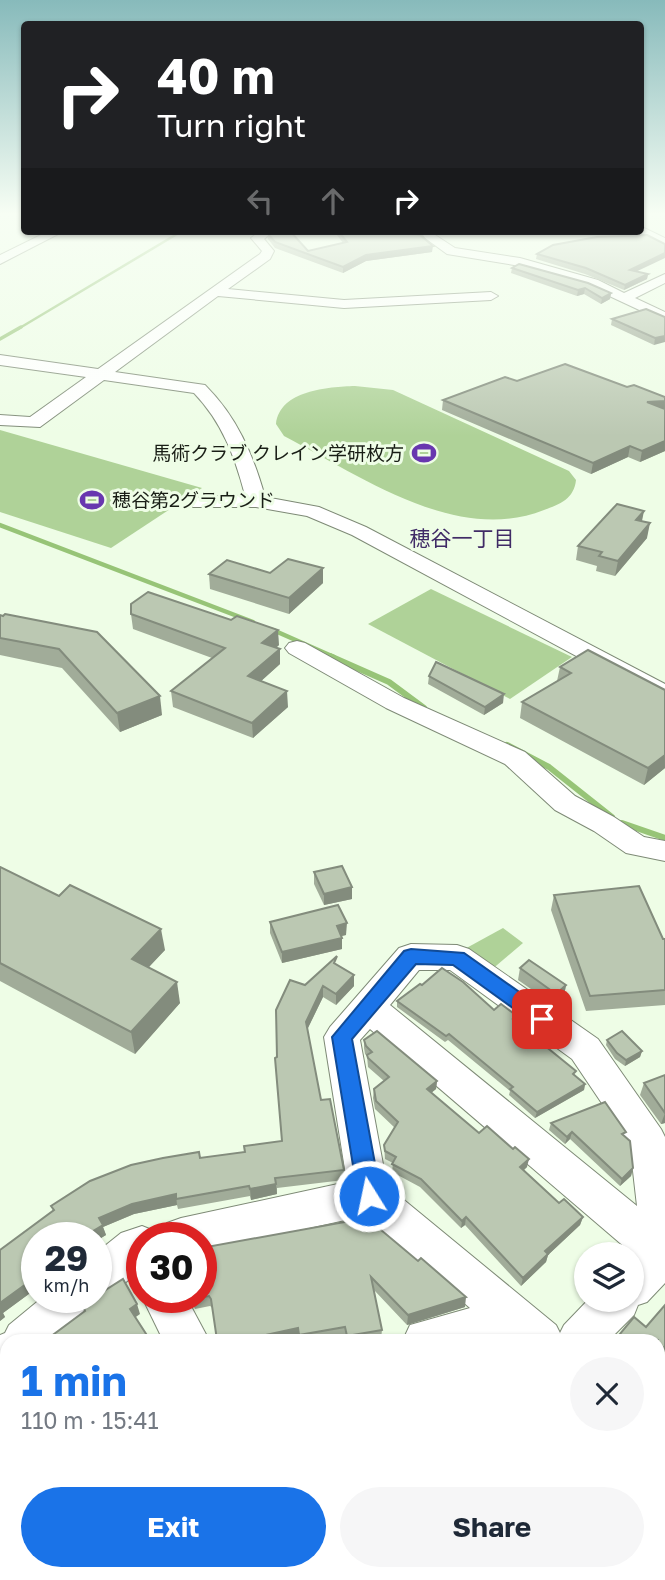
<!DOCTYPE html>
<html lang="en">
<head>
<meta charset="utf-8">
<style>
  :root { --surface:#fff; --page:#f6f6f7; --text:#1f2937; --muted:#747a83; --accent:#1a73e8 }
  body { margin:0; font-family:"Golos Text","Noto Sans JP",sans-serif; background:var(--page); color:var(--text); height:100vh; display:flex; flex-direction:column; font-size:26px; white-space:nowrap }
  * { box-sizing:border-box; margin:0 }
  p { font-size:23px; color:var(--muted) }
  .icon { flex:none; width:38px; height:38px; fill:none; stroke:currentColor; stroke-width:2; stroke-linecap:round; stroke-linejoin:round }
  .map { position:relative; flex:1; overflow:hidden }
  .side { position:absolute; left:0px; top:1334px; width:665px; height:247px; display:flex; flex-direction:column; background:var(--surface); border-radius:21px 21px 0 0; box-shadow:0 2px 5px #0004 }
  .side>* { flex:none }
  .top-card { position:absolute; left:21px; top:21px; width:623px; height:214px; border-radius:7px; box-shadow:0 2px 5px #0004; background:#202124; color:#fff; overflow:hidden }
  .tools { position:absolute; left:574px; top:1242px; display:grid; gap:14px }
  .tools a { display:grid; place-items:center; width:70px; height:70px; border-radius:50%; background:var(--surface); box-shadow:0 2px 5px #0004; font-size:35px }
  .speed { position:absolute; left:21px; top:1222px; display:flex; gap:14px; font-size:35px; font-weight:700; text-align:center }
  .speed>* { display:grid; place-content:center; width:91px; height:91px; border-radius:50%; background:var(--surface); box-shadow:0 2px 5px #0004; line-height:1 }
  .speed small { font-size:18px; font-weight:400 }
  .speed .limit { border:10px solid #d22; background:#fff; color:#111 }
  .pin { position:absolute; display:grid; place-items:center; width:60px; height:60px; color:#fff; margin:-30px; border-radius:14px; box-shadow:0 4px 10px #0006 }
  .me { position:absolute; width:77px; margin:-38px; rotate:350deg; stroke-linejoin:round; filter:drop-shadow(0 0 5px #0008) }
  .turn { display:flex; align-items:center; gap:24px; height:147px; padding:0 21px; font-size:32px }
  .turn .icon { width:91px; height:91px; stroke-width:2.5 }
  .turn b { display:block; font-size:49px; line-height:60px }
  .lanes { display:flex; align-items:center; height:66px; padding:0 21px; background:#0003; justify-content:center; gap:35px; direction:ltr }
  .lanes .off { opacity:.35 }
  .round { display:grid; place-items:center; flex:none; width:74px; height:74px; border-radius:37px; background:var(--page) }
  .head { display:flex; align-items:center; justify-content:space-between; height:119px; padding:0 21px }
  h1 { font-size:42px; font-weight:700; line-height:52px; color:var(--accent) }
  .action { display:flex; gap:14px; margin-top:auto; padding:14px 21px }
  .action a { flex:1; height:80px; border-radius:42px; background:var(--accent); color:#fff; font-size:28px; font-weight:700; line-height:80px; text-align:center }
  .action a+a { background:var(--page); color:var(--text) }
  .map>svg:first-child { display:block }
  .green { fill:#afd298 }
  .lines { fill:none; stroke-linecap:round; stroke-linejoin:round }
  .stream-far3 { stroke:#97c477; stroke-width:2.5 }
  .stream-far2 { stroke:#97c477; stroke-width:3.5 }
  .stream-far1 { stroke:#97c477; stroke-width:4.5 }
  .stream { stroke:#97c477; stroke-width:6 }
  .minor-casing { stroke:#7e8a76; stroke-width:2 }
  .minor { fill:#fff; fill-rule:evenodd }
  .wall { fill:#a1ac99 }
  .shaded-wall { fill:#838c7d }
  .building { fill:#bbc8b2; stroke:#838c7d; stroke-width:2 }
  .route { fill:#1a73e8; stroke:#114b97; stroke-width:2 }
  .labels { text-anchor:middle; stroke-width:6; stroke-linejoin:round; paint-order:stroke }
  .far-poi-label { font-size:19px; fill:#191e16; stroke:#eefde6; text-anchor:end }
  .far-neighbourhood-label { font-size:21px; fill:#402b66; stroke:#eefde6 }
</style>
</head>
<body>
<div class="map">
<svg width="665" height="1580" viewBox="0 0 665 1580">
  <rect width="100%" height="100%" fill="#eefde6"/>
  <g class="green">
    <path d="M 355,386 L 393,390 L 569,471 L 576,480 C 574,499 560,504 544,510 C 456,545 359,475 284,436 L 276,424 C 280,390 328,387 355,386 Z"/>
    <polygon points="0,430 202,488 111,548 0,512"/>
    <polygon points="431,589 572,657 510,699 368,624"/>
    <polygon points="503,928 523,943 490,971 461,951"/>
  </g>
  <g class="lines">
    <polyline class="stream-far3" points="18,329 182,231"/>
    <polyline class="stream-far2" points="0,339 21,327"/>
    <g class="stream-far1">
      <polyline points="0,525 253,622"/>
      <polyline points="273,630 334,657"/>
    </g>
    <g class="stream">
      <polyline points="330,656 389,682 424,708"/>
      <polyline points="507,745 549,767 612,817"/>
      <polyline points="622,823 665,838"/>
    </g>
    <g class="minor-casing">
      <g id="minor">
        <polygon points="640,226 665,238 665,247 636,232 640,231"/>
        <polygon points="49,231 64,231 0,264 0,255"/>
        <path d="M 260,231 L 274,231 L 264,239 L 274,251 L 270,259 L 228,289 L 344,300 L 491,292 L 498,296 L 491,300 L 344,308 L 218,296 L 115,372 L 205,385 C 237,417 253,454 265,497 L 319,507 L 366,527 L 665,684 L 665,702 L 656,699 L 352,535 L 307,516 L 256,507 L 193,507 L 190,503 L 193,499 L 200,497 L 245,495 C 235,457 222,422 194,393 L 104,380 L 40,427 L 0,425 L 0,415 L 30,417 L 86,377 L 0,365 L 0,355 L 98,369 L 260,254 L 262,251 L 251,238 Z"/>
        <polygon points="429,231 455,248 520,258 598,280 624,293 665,274 665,283 635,298 665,312 665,322 588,286 514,265 447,254 425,238 423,235"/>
        <polygon points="297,641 305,643 404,698 525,752 575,796 614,817 644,837 665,841 665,861 626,853 594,831 555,810 505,764 386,708 289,653 285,648 289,643"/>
        <path d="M 411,944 L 457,945 L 469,949 L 598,1039 L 661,1129 L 665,1137 L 665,1283 L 647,1302 L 638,1305 L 634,1315 L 609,1340 L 403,1340 L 410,1325 L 470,1308 L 363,1216 L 201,1252 L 201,1237 L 161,1237 L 167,1223 L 181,1218 L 347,1182 L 324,1037 L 330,1027 L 399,948 ZM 419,970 L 450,970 L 572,1059 L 630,1145 L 637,1206 L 390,1005 ZM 370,1029 L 634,1255 L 632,1258 L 632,1300 L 588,1300 L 564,1325 L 560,1333 L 556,1325 L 387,1186 L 360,1040 Z"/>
        <polygon points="142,1226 157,1232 159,1237 142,1237 142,1268 111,1295 96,1301 91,1312 57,1340 7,1340 7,1379 0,1382 0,1335 5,1333 9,1325 43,1297 96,1297 96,1253 121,1233"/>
        <polygon points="142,1297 186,1297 209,1340 163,1340"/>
        <polygon points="7,1463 7,1511 0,1512 0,1464"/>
        <polygon points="0,1528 7,1531 7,1573 25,1573 9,1580 0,1578"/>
        <polygon points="156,1573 212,1573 215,1580 159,1580"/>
        <polygon points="566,1573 616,1573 617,1580 567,1580"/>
      </g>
    </g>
    <use href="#minor" class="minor"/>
  </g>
  <g class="wall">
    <polygon points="334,231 382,231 432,252 366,261 343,273 275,248 268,239 268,234 308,251 343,243"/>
    <polygon points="537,254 648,274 647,279 624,290 585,274 536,259"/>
    <polygon points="512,268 611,293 610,299 601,304 584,294 577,296 511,273"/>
    <polygon points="665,317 654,345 611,325 612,319"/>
    <polygon points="517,381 627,387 665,397 665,451 640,462 628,457 591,474 442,410 443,400"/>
    <polygon points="642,521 647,538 615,576 596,571 597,566 576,560 578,546"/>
    <polygon points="270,573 323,583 289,614 210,589 209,574"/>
    <polygon points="131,614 279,645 276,648 280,664 261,681 288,707 253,738 173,707 171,691 212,658 133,629"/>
    <polygon points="0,615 97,632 162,715 120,732 62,668 0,655"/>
    <polygon points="560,667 665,690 665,768 644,785 520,718 522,702 557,681"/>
    <polygon points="429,676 503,703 484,715 428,684"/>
    <polygon points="0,867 165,950 148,967 180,1003 135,1054 0,981"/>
    <polygon points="314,872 352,887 352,899 324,905 314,884"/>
    <polygon points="554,895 663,939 665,939 665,1005 586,1011 551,910"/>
    <polygon points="270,922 346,935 341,936 342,949 282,963 270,933"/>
    <polygon points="337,965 354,986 336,1005 323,997 307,1030 321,1100 344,1170 344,1180 277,1188 277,1194 251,1200 250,1196 178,1209 177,1205 134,1214 103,1227 106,1235 96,1241 96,1237 37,1237 37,1288 3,1313 5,1317 0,1321 0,1250 53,1211 51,1206 200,1158 245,1152 282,1141 277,1057 305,985"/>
    <polygon points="520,968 566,985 564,996 554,1005 518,980"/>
    <polygon points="397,1001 494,1010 517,1016 516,1021 547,1043 546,1047 575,1075 585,1084 584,1090 535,1118 509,1095 510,1091 448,1040 445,1042 397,1007"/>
    <polygon points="364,1040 437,1081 436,1089 431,1093 479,1133 527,1167 524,1170 559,1203 583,1217 580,1225 548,1255 546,1262 521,1286 465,1225 461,1228 420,1187 392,1172 393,1163 385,1159 384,1145 395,1128 375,1109 373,1098 374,1089 384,1081 368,1067 367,1056 365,1054 364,1048"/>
    <polygon points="607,1040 642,1051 640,1057 625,1066 615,1059 606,1045"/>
    <polygon points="665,1075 665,1123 661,1124 640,1095 644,1083"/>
    <polygon points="551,1123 624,1136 633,1168 631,1176 620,1186 570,1139 565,1144 549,1130"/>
    <polygon points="381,1230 465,1307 407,1325 374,1290 382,1330 381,1339 373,1340 346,1340 345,1336 320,1340 299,1340 299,1337 213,1308 210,1306 195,1309 189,1297 201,1297"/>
    <polygon points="665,1305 665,1351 662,1355 665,1357 665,1423 659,1418 665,1456 660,1466 658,1465 658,1340 616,1340 619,1335 646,1327"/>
    <polygon points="492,1573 568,1573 570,1580 493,1580"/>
    <polygon points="622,1573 658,1573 665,1580 623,1580"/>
  </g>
  <g class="shaded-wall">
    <polygon points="433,246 432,252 366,261 343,273 343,267 366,255"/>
    <polygon points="665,253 665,258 629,275 630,270"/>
    <polygon points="648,274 647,279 624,290 625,285"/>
    <polygon points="585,288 584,294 577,296 578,290"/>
    <polygon points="611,293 610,299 601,304 602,298"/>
    <polygon points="665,336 665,342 654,345 655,338"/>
    <polygon points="665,401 665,411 647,402"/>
    <polygon points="665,441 665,451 640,462 642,451"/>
    <polygon points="630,446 628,457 591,474 593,463"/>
    <polygon points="644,511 641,526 636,520"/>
    <polygon points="650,523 647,538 615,576 618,561"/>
    <polygon points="323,568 323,583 289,614 289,598"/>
    <polygon points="278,630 279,645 263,658 262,643"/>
    <polygon points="280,649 280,664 249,692 248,676"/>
    <polygon points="287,691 288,707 253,738 252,723"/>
    <polygon points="504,694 503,703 484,715 485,707"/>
    <polygon points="160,696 162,715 120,732 117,713"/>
    <polygon points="665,755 665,768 644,785 648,768"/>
    <polygon points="352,887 352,899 324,905 324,894"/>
    <polygon points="347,923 346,935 337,937 337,926"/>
    <polygon points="161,929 165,950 136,981 132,959"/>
    <polygon points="342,938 342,949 282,963 282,952"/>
    <polygon points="354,975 354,986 336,1005 336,994"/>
    <polygon points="177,982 180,1003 135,1054 131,1032"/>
    <polygon points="566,985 564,996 554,1005 556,994"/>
    <polygon points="323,986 323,997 306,1032 306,1022"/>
    <polygon points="642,1051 640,1057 625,1066 626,1060"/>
    <polygon points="437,1081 436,1089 426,1097 427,1089"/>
    <polygon points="585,1084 584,1090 535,1118 537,1112"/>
    <polygon points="665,1113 665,1123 661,1124"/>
    <polygon points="572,1132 570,1139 565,1144 567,1137"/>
    <polygon points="529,1159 527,1167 518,1175 520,1167"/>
    <polygon points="633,1168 631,1176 620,1186 622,1179"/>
    <polygon points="276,1184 277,1194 251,1200 250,1189"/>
    <polygon points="176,1194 177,1205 134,1214 103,1227 106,1235 96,1241 96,1237 83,1237 99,1218 132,1204"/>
    <polygon points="466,1217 465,1225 461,1228 462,1221"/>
    <polygon points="583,1217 580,1225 548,1255 546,1262 521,1286 523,1278 545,1251"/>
    <polygon points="37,1276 37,1288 3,1313 5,1317 0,1321 0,1303"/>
    <polygon points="466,1297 465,1307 407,1325 408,1315"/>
    <polygon points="137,1304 140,1314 133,1319 130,1309"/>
    <polygon points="298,1328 299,1337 285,1340 243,1340"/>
    <polygon points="665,1346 665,1351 658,1359 658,1355"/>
    <polygon points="7,1440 7,1453 0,1459 0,1446"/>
    <polygon points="276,1573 281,1573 277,1580 272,1580"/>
  </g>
  <g class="building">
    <polygon points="271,231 290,231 308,251 347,242 338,231 382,231 384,232 420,235 433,246 366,255 343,267 275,242 268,234"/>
    <polygon points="647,235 665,244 665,253 630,270 648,274 625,285 586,268 537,254 553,245 597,237"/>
    <polygon points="519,264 588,283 611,293 602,298 585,288 578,290 512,268"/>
    <polygon points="646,309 665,317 665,336 655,338 612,319"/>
    <polygon points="565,364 627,387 634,385 665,397 665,401 647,402 665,409 665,441 642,451 630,446 593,463 443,400 505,377 517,381"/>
    <polygon points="617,504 644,511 636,520 650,523 618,561 599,556 602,552 578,546"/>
    <polygon points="288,559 323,568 289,598 209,574 227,560 270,573"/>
    <polygon points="148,592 231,620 237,616 278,630 262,643 280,649 248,676 287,691 252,723 171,691 225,648 131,614 131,604"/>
    <polygon points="5,614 97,632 160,696 117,713 59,649 0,638 0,615 3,616"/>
    <polygon points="588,650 665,690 665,755 648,768 522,702 571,673 560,667"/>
    <polygon points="436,662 504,694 485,707 429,676"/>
    <polygon points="342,866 352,887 324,894 314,872"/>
    <polygon points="0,867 59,896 70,885 161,929 132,959 177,982 131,1032 0,963"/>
    <polygon points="639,886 663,939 665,939 665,990 590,996 554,895"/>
    <polygon points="338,905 347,923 337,926 342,938 282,952 270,922"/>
    <polygon points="337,956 334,963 354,975 336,994 323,986 306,1022 321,1100 330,1099 344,1170 275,1178 276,1184 250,1189 249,1186 176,1199 176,1194 132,1204 99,1218 103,1225 83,1237 37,1237 37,1276 0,1303 0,1250 54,1210 51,1206 90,1181 131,1165 163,1158 199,1152 200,1158 245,1152 244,1146 282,1141 275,1058 277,1057 276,1010 290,980 305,985"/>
    <polygon points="529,960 566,985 556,994 520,968"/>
    <polygon points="442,968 463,982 494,1010 501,1004 517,1016 513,1019 547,1043 544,1045 576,1071 573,1074 585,1084 537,1112 510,1089 513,1087 449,1034 446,1036 397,1001 420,984 422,985"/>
    <polygon points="377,1031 437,1081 427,1089 479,1133 487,1126 513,1149 515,1147 529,1159 520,1167 559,1203 564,1199 583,1217 545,1251 548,1254 523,1278 466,1217 462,1221 421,1179 392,1164 396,1157 385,1151 384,1145 398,1122 376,1101 374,1089 389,1077 368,1058 367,1055 372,1052 366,1046 364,1040"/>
    <polygon points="622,1031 642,1051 626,1060 617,1053 607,1040"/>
    <polygon points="665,1075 665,1113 644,1083"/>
    <polygon points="605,1102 626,1132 622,1134 630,1141 633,1168 622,1179 572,1132 567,1137 551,1123"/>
    <polygon points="372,1217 379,1223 381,1230 418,1261 421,1258 466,1297 408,1315 371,1277 382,1330 347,1336 345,1327 299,1335 298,1328 243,1340 217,1340 211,1299 209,1296 194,1299 192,1297 201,1297 201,1248"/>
    <polygon points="123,1279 137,1304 130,1309 150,1340 46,1340 85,1311 84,1309 93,1298"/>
    <polygon points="665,1305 665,1346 659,1353 665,1357 665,1408 658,1403 658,1340 625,1340 619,1335 634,1317 646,1327"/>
    <polygon points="7,1374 7,1440 0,1446 0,1381"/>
    <polygon points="658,1415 665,1452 665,1455 658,1455"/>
    <polygon points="658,1491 665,1529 665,1580 630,1580 629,1573 658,1573"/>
    <polygon points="7,1508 7,1536 5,1534 5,1522 0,1519 0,1517"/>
    <polygon points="49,1573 111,1573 120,1580 48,1580 47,1579 50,1574"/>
    <polygon points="240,1573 276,1573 272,1580 236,1580"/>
    <polygon points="496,1573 568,1573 570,1580 497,1580"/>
  </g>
  <linearGradient id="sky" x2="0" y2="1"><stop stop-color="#87babb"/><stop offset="0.49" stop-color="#f7fef4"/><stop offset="1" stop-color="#f7fef4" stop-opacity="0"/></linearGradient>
  <rect width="665" height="436" fill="url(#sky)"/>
  <polygon class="route" points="411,949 464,953 549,1013 552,1019 549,1024 542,1027 535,1024 453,965 416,964 352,1039 381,1196 377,1203 369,1206 361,1203 358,1196 332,1037 404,951"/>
  <defs>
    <g id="stadium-bare" transform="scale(1.89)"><path d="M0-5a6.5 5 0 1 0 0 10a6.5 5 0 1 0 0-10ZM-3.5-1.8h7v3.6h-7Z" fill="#6837af" stroke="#eefde6" stroke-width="2.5" paint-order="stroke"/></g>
  </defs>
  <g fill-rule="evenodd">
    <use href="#stadium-bare" x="424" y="453"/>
    <use href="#stadium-bare" x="92" y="500"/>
  </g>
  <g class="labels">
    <g class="far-poi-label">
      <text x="404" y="460">馬術クラブ クレイン学研枚方</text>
      <text x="112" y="507" text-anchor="start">穂谷第2グラウンド</text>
    </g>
    <g class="far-neighbourhood-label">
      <text x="462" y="546">穂谷一丁目</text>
    </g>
  </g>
</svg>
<div class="tools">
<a><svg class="icon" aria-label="layers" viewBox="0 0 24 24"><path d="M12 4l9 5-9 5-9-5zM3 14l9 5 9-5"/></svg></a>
</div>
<div class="speed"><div>29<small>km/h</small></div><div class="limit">30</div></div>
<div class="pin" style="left:542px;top:1019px;background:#d93025"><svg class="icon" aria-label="arrive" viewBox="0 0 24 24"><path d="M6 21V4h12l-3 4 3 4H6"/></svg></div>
<svg class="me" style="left:369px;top:1196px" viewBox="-20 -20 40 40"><circle r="17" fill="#1a73e8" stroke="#fff" stroke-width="3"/><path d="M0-11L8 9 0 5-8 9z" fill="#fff"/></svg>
<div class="top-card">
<div class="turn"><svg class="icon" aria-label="right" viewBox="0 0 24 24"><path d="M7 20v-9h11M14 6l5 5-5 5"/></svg><div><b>40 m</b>Turn right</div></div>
<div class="lanes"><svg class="icon off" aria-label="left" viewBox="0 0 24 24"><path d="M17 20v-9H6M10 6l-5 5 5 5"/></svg><svg class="icon off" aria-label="ahead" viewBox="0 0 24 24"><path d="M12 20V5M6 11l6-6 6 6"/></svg><svg class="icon" aria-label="right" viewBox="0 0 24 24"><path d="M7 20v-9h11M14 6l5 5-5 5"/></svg></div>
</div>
<section class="side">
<div class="head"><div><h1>1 min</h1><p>110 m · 15:41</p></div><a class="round"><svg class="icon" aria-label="close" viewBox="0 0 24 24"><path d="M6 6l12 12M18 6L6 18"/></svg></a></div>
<div class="action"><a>Exit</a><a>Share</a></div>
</section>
</div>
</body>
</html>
